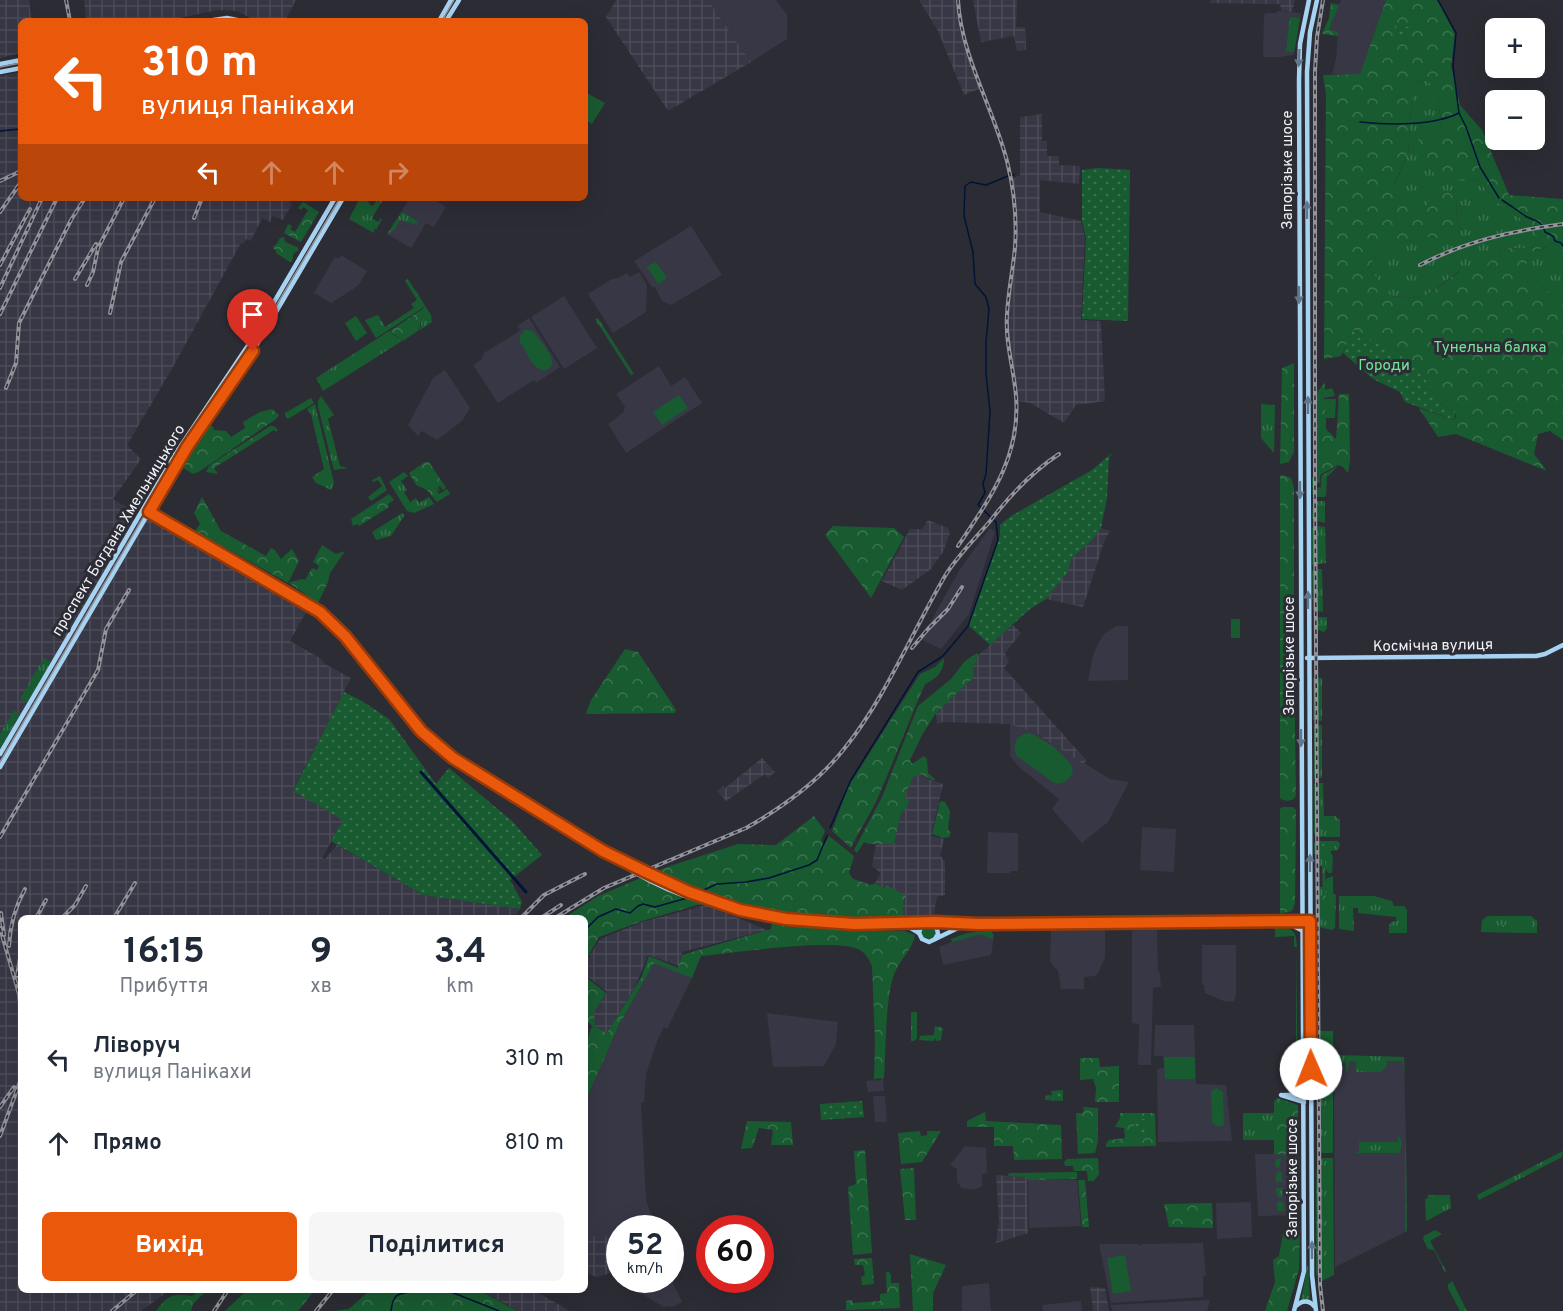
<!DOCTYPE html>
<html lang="uk">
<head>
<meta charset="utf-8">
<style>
  :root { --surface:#fff; --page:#f6f6f7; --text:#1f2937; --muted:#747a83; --accent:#ea580c }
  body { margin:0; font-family:Overpass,sans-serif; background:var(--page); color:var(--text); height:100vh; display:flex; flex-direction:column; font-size:22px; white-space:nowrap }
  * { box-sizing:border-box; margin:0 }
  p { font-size:20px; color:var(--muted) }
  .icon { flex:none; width:33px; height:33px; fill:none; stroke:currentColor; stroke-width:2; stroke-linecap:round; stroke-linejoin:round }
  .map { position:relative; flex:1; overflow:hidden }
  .details { position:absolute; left:18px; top:915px; width:570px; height:378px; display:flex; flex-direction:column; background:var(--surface); border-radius:9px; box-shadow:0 6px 24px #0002 }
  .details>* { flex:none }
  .guide { position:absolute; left:18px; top:18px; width:570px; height:183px; border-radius:9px; box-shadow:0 6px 24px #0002; background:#ea580c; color:#fff; overflow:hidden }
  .buttons { position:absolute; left:1485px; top:18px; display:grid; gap:12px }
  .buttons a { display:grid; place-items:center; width:60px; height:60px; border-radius:9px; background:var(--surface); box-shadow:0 6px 24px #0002; font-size:30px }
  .speed { position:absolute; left:606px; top:1215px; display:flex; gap:12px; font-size:30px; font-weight:700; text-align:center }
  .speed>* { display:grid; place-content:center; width:78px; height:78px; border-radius:50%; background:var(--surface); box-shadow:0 6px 24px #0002; line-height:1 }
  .speed small { font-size:15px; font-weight:400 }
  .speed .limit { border:9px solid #d22; background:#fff; color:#111 }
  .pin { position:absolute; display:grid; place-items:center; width:51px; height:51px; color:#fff; margin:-62px -26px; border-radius:50% 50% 50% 0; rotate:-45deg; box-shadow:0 0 6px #0007 }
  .pin .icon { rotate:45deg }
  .me { position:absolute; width:66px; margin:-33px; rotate:359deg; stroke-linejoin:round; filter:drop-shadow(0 0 4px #0008) }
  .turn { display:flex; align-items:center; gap:21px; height:126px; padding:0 24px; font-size:27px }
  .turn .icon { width:78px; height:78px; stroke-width:2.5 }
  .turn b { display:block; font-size:42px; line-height:51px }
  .lanes { display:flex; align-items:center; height:57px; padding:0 24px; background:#0003; justify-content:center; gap:30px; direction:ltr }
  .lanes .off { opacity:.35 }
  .eta { display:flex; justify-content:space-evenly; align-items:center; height:102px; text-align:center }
  .eta b { font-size:36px; font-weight:700; line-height:42px }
  .cta { display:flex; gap:12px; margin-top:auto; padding:12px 24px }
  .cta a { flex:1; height:69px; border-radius:9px; background:var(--accent); color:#fff; font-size:24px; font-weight:700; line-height:69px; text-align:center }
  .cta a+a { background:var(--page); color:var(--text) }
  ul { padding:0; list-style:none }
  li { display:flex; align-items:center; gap:18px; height:84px; padding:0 24px }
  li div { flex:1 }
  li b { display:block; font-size:22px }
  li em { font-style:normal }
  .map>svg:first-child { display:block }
  .built { fill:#383745 }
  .industrial { fill:url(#industrial-grid) }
  .grass { fill:url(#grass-tufts) }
  .forest { fill:url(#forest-crowns); fill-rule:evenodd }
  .park { fill:url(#park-dots) }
  .pitch { fill:#195b31 }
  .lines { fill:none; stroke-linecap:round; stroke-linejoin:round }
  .stream { stroke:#011338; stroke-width:1.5 }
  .canal { stroke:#011338; stroke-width:3 }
  .major { stroke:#a7d3f3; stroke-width:4.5 }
  .tram { stroke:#93939b; stroke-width:1.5 }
  .rail-casing { stroke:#93939b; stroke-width:4 }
  .rail { stroke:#2c2c35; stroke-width:1.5; stroke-dasharray:4.5; stroke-linecap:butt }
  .major-bridge { stroke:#a7d3f3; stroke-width:4.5 }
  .oneway { fill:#63778a }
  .route-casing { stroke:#983908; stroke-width:15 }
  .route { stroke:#ea580c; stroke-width:10 }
  .labels { text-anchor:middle; stroke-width:6; stroke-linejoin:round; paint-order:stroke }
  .street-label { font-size:15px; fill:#f2f2f8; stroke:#2c2c35 }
  .park-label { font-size:15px; fill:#72e796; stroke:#2c2c35 }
</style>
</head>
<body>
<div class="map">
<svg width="1563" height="1311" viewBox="0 0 1563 1311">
  <defs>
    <pattern id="industrial-grid" width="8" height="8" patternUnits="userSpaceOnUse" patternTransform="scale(1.5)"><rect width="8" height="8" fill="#383745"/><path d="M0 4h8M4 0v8" fill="none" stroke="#4c4b57"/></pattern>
    <pattern id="grass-tufts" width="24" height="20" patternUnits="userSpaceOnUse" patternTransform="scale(1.5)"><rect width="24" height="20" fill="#195b31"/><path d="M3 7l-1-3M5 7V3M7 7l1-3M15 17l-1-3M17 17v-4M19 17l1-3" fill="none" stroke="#3b7350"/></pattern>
    <pattern id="forest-crowns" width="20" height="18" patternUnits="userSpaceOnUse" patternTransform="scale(1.5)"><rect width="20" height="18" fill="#195b31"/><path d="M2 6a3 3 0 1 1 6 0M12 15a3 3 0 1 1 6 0" fill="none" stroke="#3b7350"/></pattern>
    <pattern id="park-dots" width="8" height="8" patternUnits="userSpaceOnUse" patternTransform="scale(1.5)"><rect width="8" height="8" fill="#195b31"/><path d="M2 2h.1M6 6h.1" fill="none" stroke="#3b7350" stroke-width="1.8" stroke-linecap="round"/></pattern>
  </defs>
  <rect width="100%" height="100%" fill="#2c2c35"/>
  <g class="built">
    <polygon points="708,0 776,0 787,15 787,39 751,62"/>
    <polygon points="1341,0 1386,0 1360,75 1332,74 1336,59 1338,32 1329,29"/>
    <polygon points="1278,11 1301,13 1294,55 1280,57 1263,57 1264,15 1266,13 1276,13"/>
    <polygon points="410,198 431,198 446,207 434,227 426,223 411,248 387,234"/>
    <polygon points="691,226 722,275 671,305 662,301 655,287 652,287 634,261"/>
    <polygon points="341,255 367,271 358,286 331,303 314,293 334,258 339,258"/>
    <polygon points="639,272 647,285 646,312 613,333 588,294 612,279 618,278 627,273 630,277"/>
    <polygon points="564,296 597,348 564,369 531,317"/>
    <polygon points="529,318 560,367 536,383 534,380 498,403 473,365 482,359 484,353 515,334 520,330 517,326"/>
    <polygon points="659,366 671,386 685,377 702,403 626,453 608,424 623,413 625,407 616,394"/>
    <polygon points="445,370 470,408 462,421 437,440 422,431 418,436 408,425 433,378"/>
    <polygon points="990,528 995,532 969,614 941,649 921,639 960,569"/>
    <polygon points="1116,626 1128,626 1128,680 1088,681 1093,655 1098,644 1104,634"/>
    <polygon points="1010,724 1034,732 1110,779 1129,782 1108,822 1082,843 1052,809 1059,799 1019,767 1010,756"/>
    <polygon points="1142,827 1176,829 1174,872 1140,870"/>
    <polygon points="988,832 1018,833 1018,871 1010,871 1010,873 987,873"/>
    <polygon points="1105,928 1105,958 1098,973 1095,976 1084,977 1084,989 1061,989 1058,971 1050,962 1051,929"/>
    <polygon points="1132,928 1157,928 1158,972 1160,973 1161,986 1153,988 1151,1065 1138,1065 1139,1024 1132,1023"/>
    <polygon points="991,931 994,936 991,955 943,965 939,947 952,942 951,939 967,933"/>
    <polygon points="1202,945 1236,945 1236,994 1234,1001 1226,1002 1205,993 1204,985 1202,985"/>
    <polygon points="654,962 692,978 667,1029 664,1027 658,1039 646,1074 644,1102 641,1103 646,1199 655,1228 620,1228 619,1237 585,1235 585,1102 619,1025"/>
    <polygon points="767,1013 838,1022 836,1044 824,1066 773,1067"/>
    <polygon points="1155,1025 1194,1025 1196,1084 1226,1085 1232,1141 1158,1142 1157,1069 1164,1068 1163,1056 1154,1056"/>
    <polygon points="1334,1055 1404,1057 1406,1143 1407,1231 1335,1267"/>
    <polygon points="881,1077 883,1077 884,1091 868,1092 866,1081 881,1080"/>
    <polygon points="873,1096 885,1096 887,1122 875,1122"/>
    <polygon points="965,1146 986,1148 987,1173 982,1174 982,1186 974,1190 962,1188 957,1182 957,1169 950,1165"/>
    <polygon points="1255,1154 1299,1154 1300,1215 1258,1216"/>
    <polygon points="1028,1180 1077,1180 1081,1226 1029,1228"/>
    <polygon points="1251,1202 1252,1237 1217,1239 1216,1203"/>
    <polygon points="1203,1243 1206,1275 1203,1276 1203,1297 1111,1303 1099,1244 1137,1244 1139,1246 1143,1244"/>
    <polygon points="619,1252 620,1280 671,1279 682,1302 672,1307 668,1306 664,1307 623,1283 611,1273 613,1257"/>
    <polygon points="989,1283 991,1311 962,1311 962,1286"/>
    <polygon points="1210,1300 1207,1311 1113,1311 1110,1305"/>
    <polygon points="1081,1301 1082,1311 1043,1311 1042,1305"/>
  </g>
  <g class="industrial">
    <polygon points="0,0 29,0 31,17 36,21 21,21 21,53 0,58"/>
    <polygon points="84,0 296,0 285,21 256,21 237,11 218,10 165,21 86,21"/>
    <polygon points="616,0 708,0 751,62 668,111 606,17"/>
    <polygon points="919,0 956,0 960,31 979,89 964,95 938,31"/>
    <polygon points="973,0 1017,0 1016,27 1025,27 1026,50 1017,51 1014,36 981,42"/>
    <polygon points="1210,0 1295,0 1292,12 1282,11 1280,4 1210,3"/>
    <polygon points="21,72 21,198 288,198 292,205 283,220 273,216 270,222 262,218 251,241 246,239 243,244 241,243 173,367 127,445 141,459 113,499 306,612 290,641 320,658 325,664 351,678 293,790 343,820 322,858 325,859 337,845 423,895 520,909 514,918 21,918 21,1290 170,1290 141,1311 0,1311 0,76"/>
    <polygon points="1042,114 1042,141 1047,141 1047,156 1059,156 1059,165 1080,166 1080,169 1079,184 1040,180 1040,212 1081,221 1085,238 1081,320 1101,321 1105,401 1076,405 1064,423 1030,403 1018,401 1010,344 1008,316 1017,221 1012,179 1020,175 1020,117"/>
    <polygon points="928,520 948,528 950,533 943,552 931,569 902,590 882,581 910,529 922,529"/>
    <polygon points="1101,528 1110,531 1104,542 1083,607 1046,599 1064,575 1066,576 1072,558 1094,538"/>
    <polygon points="1013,625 1021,633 1005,653 1009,662 1004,668 1086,760 1084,764 1034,732 1010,724 943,722 937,724 936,713 973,678 973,666 975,658"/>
    <polygon points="762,758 775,772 768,778 765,774 726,801 717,791 723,786 725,788"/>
    <polygon points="921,774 928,779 943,784 931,836 944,839 940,855 945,862 945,895 937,897 933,918 903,919 903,900 886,885 884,888 875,883 881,873 872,866 876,844 894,844 901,813 909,800 904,797 913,777"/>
    <polygon points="706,905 767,930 682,952 679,966 648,955 635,987 607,1033 595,1026 594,1012 607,992 588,977 585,963 600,939 642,922"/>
    <polygon points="996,1175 1027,1177 1028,1233 996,1243 999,1219"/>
    <polygon points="585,1235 619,1237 619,1252 613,1257 611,1273 597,1277 585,1273"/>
    <polygon points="1090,1287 1105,1288 1109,1311 1093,1311"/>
    <polygon points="480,1290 533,1290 570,1311 518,1311"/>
  </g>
  <g class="grass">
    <polygon points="1290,17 1300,18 1294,52 1286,51"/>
    <polygon points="1428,80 1437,92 1442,129 1431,137 1471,180 1478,179 1495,202 1507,206 1541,238 1531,249 1508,248 1468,279 1459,271 1423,298 1391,296 1368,267 1383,248 1423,237 1439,238 1460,233 1457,221 1456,199 1448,192 1430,200 1425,208 1418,212 1406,205 1404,201 1407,196 1395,184 1408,153 1413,82"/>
    <polygon points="360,198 367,198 364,203 367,200 370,205 373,206 377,200 375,198 380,198 376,208 381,198 384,198 372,218 378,222 381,218 382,219 376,230 374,228 374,233 349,219"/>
    <polygon points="402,212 417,221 417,225 400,220 394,230 387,234"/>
    <polygon points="1547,247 1563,259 1563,296 1555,301 1551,294 1525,272 1529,253"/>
    <polygon points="408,279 431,315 432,322 420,330 424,307 376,338 365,320 378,315 385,327 414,308 411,304 417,300 405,281"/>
    <polygon points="598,318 634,374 631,375 595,319"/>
    <polygon points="389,331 402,341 323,391 316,378"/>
    <polygon points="321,396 334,415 328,419 340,466 348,468 334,470 332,463 318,406 318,401"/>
    <polygon points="311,398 314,403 288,419 285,416 285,413"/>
    <polygon points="315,404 334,483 331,490 316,483 312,477 324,469 311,414 307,409"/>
    <polygon points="1261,404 1275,405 1274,453 1261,438"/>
    <polygon points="1338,466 1327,477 1326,495 1325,497 1313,497 1312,489 1321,487 1321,476"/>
    <polygon points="404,472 408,476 401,481 407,490 404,492 410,502 416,498 419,503 429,497 434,504 414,513 407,511 389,482"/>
    <polygon points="380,476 387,490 371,501 368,497 382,486 378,480 373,482 372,480"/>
    <polygon points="1313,501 1325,501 1325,522 1324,523 1312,519"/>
    <polygon points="402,513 404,514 404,516 391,536 376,540 372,532"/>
    <polygon points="1317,526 1325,527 1326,563 1312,565 1312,528"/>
    <polygon points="1315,569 1322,569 1323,612 1313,610 1312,571"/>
    <polygon points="1315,617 1327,617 1327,628 1324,632 1315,629"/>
    <polygon points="44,658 51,662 27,703 20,699"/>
    <polygon points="1313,678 1322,678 1322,721 1313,720"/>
    <polygon points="14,710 20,714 0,749 0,734"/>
    <polygon points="1322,725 1322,778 1314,778 1314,726"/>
    <polygon points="1316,783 1323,783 1324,816 1335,816 1340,820 1340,837 1320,837 1314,834 1314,784"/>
    <polygon points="1317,841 1337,841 1340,843 1338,850 1330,851 1333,856 1332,873 1328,873 1324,866 1319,866 1319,854 1314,854 1314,843"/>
    <polygon points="1333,876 1333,893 1336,895 1335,928 1332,930 1319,927 1319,887 1323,887 1327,878"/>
    <polygon points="1339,896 1374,896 1392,901 1394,906 1404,906 1407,910 1407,933 1389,933 1389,925 1392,922 1396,921 1396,917 1358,913 1358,908 1353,908 1354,931 1339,929"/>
    <polygon points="1488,916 1531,916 1537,921 1537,933 1481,932 1482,920"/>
    <circle cx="928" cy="932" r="7"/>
    <path d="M 1275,927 C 1292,928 1296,929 1297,947 L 1294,947 L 1294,936 L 1275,937 Z"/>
    <polygon points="991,931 994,936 991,939 981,934 952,942 951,939 967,933"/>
    <polygon points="1296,949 1298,1091 1289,1092 1288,1090 1296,1086"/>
    <polygon points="911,1012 917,1012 917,1038 914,1041 911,1041"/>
    <polygon points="935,1026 943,1028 941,1040 936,1041 936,1038 934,1041 919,1040 920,1036 934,1035"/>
    <polygon points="1317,1031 1333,1031 1333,1153 1322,1153 1318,1148 1315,1034"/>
    <polygon points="1334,1055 1404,1057 1405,1076 1403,1061 1387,1061 1386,1068 1380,1072 1356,1072 1356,1061 1349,1061 1348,1071 1346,1071 1346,1063 1334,1062"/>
    <rect x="1243" y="1113" width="31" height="27"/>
    <path d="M 1398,1136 C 1403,1139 1402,1149 1399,1153 L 1354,1153 L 1359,1152 L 1359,1142 L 1398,1142 Z"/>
    <polygon points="1406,1143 1407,1231 1405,1232 1405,1144"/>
    <polygon points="1563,1151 1562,1157 1479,1200 1477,1195"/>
    <polygon points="1298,1157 1298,1181 1276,1182 1275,1178 1278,1171 1282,1173 1282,1181 1290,1181 1289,1158 1281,1159 1279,1168 1275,1167 1276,1159"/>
    <polygon points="1322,1158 1333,1158 1334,1275 1322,1281 1316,1274 1316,1190 1317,1164"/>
    <polygon points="1298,1187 1298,1211 1278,1211 1277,1202 1281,1201 1283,1203 1284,1211 1291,1210 1290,1188 1282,1188 1282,1197 1279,1198 1277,1196 1276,1188"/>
    <polygon points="1428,1195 1450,1195 1451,1208 1426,1221 1425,1199 1428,1198"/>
    <polygon points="1435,1230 1442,1234 1430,1241 1447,1273 1445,1272 1434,1250 1428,1249 1423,1239 1424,1236"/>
    <polygon points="1308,1263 1310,1300 1301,1300"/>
    <polygon points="1453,1281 1453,1283 1467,1311 1460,1311 1448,1288 1448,1284"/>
  </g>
  <g class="forest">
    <path d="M 1386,0 L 1437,0 L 1455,34 L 1451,66 L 1460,105 L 1482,130 L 1509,195 L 1563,199 L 1563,259 L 1546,247 L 1529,253 L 1525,272 L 1551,294 L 1555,300 L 1563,296 L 1563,440 L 1550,431 L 1538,434 L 1534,454 L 1547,471 L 1456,434 L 1438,437 L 1419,408 L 1454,420 L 1456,417 L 1456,412 L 1441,404 L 1421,372 L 1354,330 L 1341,356 L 1324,359 L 1326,94 L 1323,75 L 1360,74 ZM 1427,80 L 1437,92 L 1442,129 L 1431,137 L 1418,139 C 1430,176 1437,185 1478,179 L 1495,202 L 1507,206 L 1541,238 L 1531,249 L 1508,248 L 1468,278 L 1460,271 L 1423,298 L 1391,296 L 1368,267 L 1383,248 L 1423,237 L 1439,238 L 1460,233 L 1457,221 L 1456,199 L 1448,192 L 1430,200 L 1425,208 L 1418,212 L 1412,206 L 1406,205 L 1405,201 L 1407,196 L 1395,183 L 1408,153 L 1413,82 Z"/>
    <polygon points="1331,3 1339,5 1329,29 1338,32 1338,36 1322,34 1329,18"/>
    <polygon points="303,202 319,212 301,242 284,233 288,224 292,226 290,229 295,232 308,210 303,207 301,210 298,208"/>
    <polygon points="284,237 285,242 297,247 299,250 293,254 293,259 290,262 276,253 276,249 274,250 273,246 276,245 280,238"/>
    <polygon points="424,308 419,330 403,341 390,331"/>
    <polygon points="1294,363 1294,452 1289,462 1280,464 1282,368"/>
    <polygon points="1325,383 1325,390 1332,388 1335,396 1324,398 1326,407 1326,429 1336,439 1339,394 1349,394 1350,460 1348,473 1343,467 1338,465 1320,475 1320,482 1312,488 1312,478 1316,476 1317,392"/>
    <polygon points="272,409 279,415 276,419 200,471 193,474 180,466 208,423 213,427 214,430 226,431 231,437 245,428 243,422 260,412"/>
    <polygon points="270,426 274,426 278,430 276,432 274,430 214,468 218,474 206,472 210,465"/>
    <polygon points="425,462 429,462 446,488 443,490 440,486 438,487 440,492 436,488 439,494 447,489 450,494 437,502 427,490 416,485 409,473"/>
    <path d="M 1283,475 L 1291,478 L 1294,488 L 1294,666 L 1296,794 L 1295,798 C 1292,801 1284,802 1280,798 L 1280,476 Z"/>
    <polygon points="389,494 394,500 388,504 389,507 359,526 357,524 353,526 351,519"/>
    <polygon points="202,497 221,531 266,556 271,548 275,550 281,559 292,549 299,561 288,583 195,531 200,524 194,513"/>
    <polygon points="833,526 894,528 904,537 871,598 825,535"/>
    <polygon points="322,545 336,554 345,551 330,573 328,582 318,603 289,583 290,582 302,579 305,580 312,568 317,570 319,566 313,562"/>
    <polygon points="625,649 638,652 676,710 675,713 587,714 586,713 591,700"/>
    <polygon points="977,653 979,655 976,658 977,661 973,666 973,678 936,713 922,735 910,760 912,764 924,756 927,759 928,773 935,779 934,781 921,774 913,777 904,797 909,800 907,807 901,813 894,844 869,844 864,842 857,853 854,850 882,797 918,706 951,679 965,661"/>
    <path d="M 944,658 C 944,672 936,679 925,684 C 909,720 895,758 879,795 C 871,814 859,830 851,848 L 832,831 L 848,787 L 920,674 L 935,667 Z"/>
    <polygon points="941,801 945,802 950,811 948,830 951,832 949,837 943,838 932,834 939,806 938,805"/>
    <polygon points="1283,807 1293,807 1296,810 1295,903 1292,911 1280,914 1280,809"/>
    <polygon points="814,816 825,831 821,840 824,845 829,836 854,856 849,873 853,879 871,885 875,883 884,888 886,885 906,896 903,900 903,919 816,917 758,909 734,902 697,905 642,921 599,937 585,962 585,918 564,918 598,896 667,867 738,844 776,845"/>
    <polygon points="1325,843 1326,919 1324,922 1323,921 1322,844"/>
    <polygon points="1524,920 1532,924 1537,925 1537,933 1481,932 1483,927 1486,926 1505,925 1517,928 1520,922"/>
    <path d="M 772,923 L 837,930 L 904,931 L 915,935 C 912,950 901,958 895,972 C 885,996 886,1050 884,1078 L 874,1079 L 875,1041 L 872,966 C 868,958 866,953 858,949 C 835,938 731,953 701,956 L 692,978 L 654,963 L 619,1025 L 585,1102 L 585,1045 L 592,1026 L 585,1019 L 585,970 L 587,978 L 606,993 L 594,1012 L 595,1026 L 607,1033 L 641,978 L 649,956 L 678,968 L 682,955 L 771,929 Z"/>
    <polygon points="1080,1058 1099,1058 1100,1067 1119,1066 1119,1102 1095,1102 1096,1088 1093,1079 1080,1080"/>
    <polygon points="1277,1098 1298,1105 1298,1149 1297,1152 1291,1155 1274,1154 1274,1102"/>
    <polygon points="1084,1107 1098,1108 1098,1141 1095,1153 1078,1154 1076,1113 1083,1113"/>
    <polygon points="985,1112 986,1121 1061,1125 1062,1159 1014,1160 1013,1146 994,1146 994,1127 967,1127 967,1121"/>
    <polygon points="1120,1113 1155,1113 1156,1146 1106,1147 1106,1144 1109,1140 1125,1138 1124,1128 1115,1127 1120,1118"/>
    <polygon points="747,1121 791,1122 793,1145 771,1145 773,1130 759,1128 752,1148 741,1149"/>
    <polygon points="920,1131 921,1136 927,1135 927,1131 941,1131 922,1162 901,1164 898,1133"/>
    <polygon points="865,1150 872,1253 853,1255 848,1187 856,1184 854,1151"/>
    <polygon points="1098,1158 1099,1174 1094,1181 1088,1181 1087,1171 1074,1171 1073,1166 1065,1166 1064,1162 1067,1159"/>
    <polygon points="914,1168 916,1220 905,1220 900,1169"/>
    <polygon points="1077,1172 1077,1179 1028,1180 1027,1177 1008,1176 1009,1173"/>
    <polygon points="1078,1180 1085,1180 1089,1227 1082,1227"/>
    <polygon points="1212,1203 1213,1228 1169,1227 1164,1204"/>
    <polygon points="1293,1230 1300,1230 1299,1269 1287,1311 1265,1311 1275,1282 1273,1260 1279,1256 1283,1233"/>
    <polygon points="910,1254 946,1265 933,1293 933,1311 913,1311"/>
    <polygon points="872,1258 874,1284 862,1285 861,1277 865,1275 863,1265 855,1265 854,1259"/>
    <polygon points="886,1272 889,1272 891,1275 891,1283 899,1283 900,1308 846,1310 846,1301 852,1300 853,1303 880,1301 880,1294 887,1293"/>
    <path d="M 199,1290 L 207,1290 L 193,1304 L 191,1311 L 156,1311 C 169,1294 172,1294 192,1296 Z"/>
    <polygon points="247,1290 315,1290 298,1311 225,1311"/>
    <polygon points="370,1290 479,1290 517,1311 334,1311 349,1309"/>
  </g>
  <g class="park">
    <polygon points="1395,25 1409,27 1408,37 1394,35"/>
    <polygon points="1098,168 1130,170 1128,321 1082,319 1086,238 1082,221 1082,170"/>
    <polygon points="1353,330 1398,354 1421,372 1441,404 1456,412 1454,420 1405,402 1400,392 1373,379 1343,353"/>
    <polygon points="1113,452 1109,457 1107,498 1101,528 1094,538 1072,558 1066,576 1064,576 1046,599 1030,609 990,645 968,625 1000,535 1000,525 1011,516 1092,470"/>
    <polygon points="344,692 362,701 389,719 436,784 449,768 513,822 542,855 510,880 522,902 520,909 423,895 331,841 343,820 293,791"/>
    <polygon points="1063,1090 1063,1101 1045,1100 1045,1096 1052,1095 1051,1091"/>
    <polygon points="862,1101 864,1117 821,1120 820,1104"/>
    <polygon points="1134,1119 1146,1119 1147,1132 1134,1133"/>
  </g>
  <g class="pitch">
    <polygon points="585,92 605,103 592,124 585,120"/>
    <polygon points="656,262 667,278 658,284 647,267"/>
    <polygon points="356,316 367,333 356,341 345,323"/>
    <path d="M 524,330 L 530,330 L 534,332 C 539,340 551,352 552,361 C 553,368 545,373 539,369 C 531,365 525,349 520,342 L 520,336 Z"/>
    <polygon points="679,395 688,408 662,425 653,412"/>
    <polygon points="1325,399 1336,399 1335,418 1325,418"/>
    <rect x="1231" y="619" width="9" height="19"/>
    <path d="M 1029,733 C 1042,737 1071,758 1073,771 C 1070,780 1063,785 1054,783 L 1017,756 C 1011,745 1016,735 1029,733 Z"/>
    <polygon points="1164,1057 1195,1057 1195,1079 1165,1079"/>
    <polygon points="1216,1088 1223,1092 1224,1125 1219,1127 1212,1123 1211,1091"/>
    <polygon points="1125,1255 1131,1291 1113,1294 1107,1258"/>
  </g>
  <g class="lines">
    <g class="stream">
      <polyline points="1438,0 1456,33 1453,66 1459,113 1466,127 1480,167 1499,198"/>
      <path d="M 1360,122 C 1389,125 1433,126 1459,113"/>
      <polyline points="0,131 21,129"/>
      <polyline points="1012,175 1014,175"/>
      <path d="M 1502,200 C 1510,205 1519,212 1527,217 C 1536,221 1542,221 1545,232 L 1553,236 L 1555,241 L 1561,243 L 1563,246"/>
      <polyline points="830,828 851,780 918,672 943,656 968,626 998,540 996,522 978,505 985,493 983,484 986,474 990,411 986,374 986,342 989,309 986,297 975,284 973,252 964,216 965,186 971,182 986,185 1008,176"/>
      <polyline points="697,893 717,884 746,882 769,878 809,865 817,860 827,836"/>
      <polyline points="585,930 598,917 616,909 630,913 638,906 643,904 655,907 687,898"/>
      <polyline points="446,1290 499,1311"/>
      <path d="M 391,1311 C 394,1289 400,1296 417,1290"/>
    </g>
    <polyline class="canal" points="421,772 526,892"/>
    <g class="major">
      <polyline points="207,21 227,18 242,21"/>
      <polyline points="439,21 451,0"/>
      <polyline points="446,21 459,0"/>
      <polyline points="0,64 21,60"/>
      <polyline points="0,72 21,68"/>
      <polyline points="149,511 296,596 325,616 345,636 421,731 453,758 603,851"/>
      <polyline points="1307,658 1536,656 1545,654 1563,645"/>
      <polyline points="0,754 174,456 253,338 335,198"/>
      <polyline points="0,767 180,459 253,351 343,198"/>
      <polyline points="740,910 786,919 831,924 936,922 978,924 1303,922"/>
      <polyline points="1286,922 1303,931"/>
      <polyline points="926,923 921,926 919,933 922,939 929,942 958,928 976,924"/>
      <polyline points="930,923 937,929 938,934 935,939"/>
      <polyline points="898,925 909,927 919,933"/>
      <polyline points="1281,1095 1304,1102"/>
      <polyline points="1284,1095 1305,1095"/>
      <path d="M 1296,1306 C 1302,1300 1309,1300 1314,1306"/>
      <polyline points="1294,1311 1304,1271 1299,80 1300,44 1309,0"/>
      <polyline points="1316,1311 1312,1275 1307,72 1310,32 1317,0"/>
    </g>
    <g class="tram">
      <polyline points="222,21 230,21"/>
      <polyline points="442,21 454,0"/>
      <polyline points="0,67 21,63"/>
      <polyline points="0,762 178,458 256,340 340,198"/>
    </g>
    <g class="rail-casing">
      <g id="rail">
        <polyline points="66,0 70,21"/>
        <path d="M 958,0 C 961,56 993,107 1007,161 C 1014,189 1017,218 1015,247 C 1013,270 1008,292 1007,315 C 1005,343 1014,369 1016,396 C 1021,457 990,498 958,546"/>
        <polyline points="1323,0 1317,37 1315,71 1315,488 1320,1285 1323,1311"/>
        <polyline points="0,181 21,171"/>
        <polyline points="0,212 21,182"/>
        <polyline points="194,218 202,198"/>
        <polyline points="0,265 30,209"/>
        <path d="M 1420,265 C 1466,241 1512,231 1563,224"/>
        <polyline points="75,279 96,244"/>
        <polyline points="87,285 93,272 98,248 124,198"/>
        <polyline points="0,288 42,198"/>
        <polyline points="110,313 121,262 155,198"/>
        <polyline points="0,314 57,198"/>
        <polyline points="6,388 16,363 19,323 71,220 85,198"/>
        <polyline points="912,648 928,629 948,609 962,587"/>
        <polyline points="0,837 98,670 106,629 129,590"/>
        <polyline points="1,913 4,935"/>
        <polyline points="36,918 46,900"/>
        <polyline points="62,918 75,905 86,886"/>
        <polyline points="114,918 135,883"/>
        <polyline points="521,918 544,895 585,874"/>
        <polyline points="541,918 561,905"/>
        <path d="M 555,918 L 604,888 L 746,828 C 783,807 818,782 844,749 C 885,699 912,632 945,576 C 958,555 975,539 991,520 C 1011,494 1032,472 1059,454"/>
        <polyline points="0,928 19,994 21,1012"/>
        <path d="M 9,946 C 10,925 15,907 25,889"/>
        <polyline points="17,976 21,952"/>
        <polyline points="0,1107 14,1087"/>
        <polyline points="0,1136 21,1079"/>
        <polyline points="112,1311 136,1291"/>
        <polyline points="214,1311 228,1290"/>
        <polyline points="316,1311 333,1290"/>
      </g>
    </g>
    <use href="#rail" class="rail"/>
    <g class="major-bridge">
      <path d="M 603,851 C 641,881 692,903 740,910"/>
      <polyline points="611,855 679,888 733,907"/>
    </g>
  </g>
  <defs><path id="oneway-solid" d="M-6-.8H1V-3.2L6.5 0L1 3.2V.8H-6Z" transform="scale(1.5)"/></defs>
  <g class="oneway">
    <use href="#oneway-solid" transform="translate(1299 58) rotate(93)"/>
    <use href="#oneway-solid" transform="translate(1307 210) rotate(-90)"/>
    <use href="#oneway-solid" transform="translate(1299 295) rotate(90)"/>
    <use href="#oneway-solid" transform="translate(1308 405) rotate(-90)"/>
    <use href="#oneway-solid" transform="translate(1300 490) rotate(90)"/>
    <use href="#oneway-solid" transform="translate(1308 600) rotate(-90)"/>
    <use href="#oneway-solid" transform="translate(1301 738) rotate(90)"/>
    <use href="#oneway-solid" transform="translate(1310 863) rotate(-90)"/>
    <use href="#oneway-solid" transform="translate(1312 1250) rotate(-90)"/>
  </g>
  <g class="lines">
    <g class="route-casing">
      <polyline id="route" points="253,351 187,447 149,512 320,612 345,636 421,731 453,758 603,851 648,873 689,892 740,910 786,919 854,924 936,922 978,924 1310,921 1311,1069"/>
    </g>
    <use href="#route" class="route"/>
  </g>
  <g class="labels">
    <g class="street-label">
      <text transform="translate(1287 170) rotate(-90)" y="5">Запорізьке шосе</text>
      <text transform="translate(118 530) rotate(-59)" y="5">проспект Богдана Хмельницького</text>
      <text transform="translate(1433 645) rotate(-1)" y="5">Космічна вулиця</text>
      <text transform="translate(1289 656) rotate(-90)" y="5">Запорізьке шосе</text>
      <text transform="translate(1292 1178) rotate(-90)" y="5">Запорізьке шосе</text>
    </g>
    <g class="park-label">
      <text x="1490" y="352">Тунельна балка</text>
      <text x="1384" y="370">Городи</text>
    </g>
  </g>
</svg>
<div class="buttons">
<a>+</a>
<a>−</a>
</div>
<div class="speed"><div>52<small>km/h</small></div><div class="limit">60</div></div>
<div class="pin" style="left:253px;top:351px;background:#d93025"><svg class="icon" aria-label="arrive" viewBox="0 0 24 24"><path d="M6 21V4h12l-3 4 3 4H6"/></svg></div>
<svg class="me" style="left:1311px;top:1069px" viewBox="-20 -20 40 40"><circle r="19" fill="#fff"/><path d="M0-13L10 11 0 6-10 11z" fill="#ea580c"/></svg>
<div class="guide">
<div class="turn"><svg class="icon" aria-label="left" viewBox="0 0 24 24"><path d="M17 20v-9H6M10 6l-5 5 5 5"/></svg><div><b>310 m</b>вулиця Панікахи</div></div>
<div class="lanes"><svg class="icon" aria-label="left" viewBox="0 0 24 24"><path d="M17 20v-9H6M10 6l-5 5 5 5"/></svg><svg class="icon off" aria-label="ahead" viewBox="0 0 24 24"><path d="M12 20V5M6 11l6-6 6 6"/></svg><svg class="icon off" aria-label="ahead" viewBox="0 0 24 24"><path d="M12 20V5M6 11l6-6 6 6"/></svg><svg class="icon off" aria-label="right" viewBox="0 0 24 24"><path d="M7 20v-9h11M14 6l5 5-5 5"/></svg></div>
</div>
<section class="details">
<div class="eta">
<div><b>16:15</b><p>Прибуття</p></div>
<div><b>9</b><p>хв</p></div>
<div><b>3.4</b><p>km</p></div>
</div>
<ul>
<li><svg class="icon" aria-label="left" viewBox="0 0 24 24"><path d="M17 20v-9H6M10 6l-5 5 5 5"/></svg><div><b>Ліворуч</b><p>вулиця Панікахи</p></div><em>310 m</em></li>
<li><svg class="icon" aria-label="ahead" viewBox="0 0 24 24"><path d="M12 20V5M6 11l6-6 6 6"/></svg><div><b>Прямо</b></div><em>810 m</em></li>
</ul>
<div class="cta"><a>Вихід</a><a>Поділитися</a></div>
</section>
</div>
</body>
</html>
